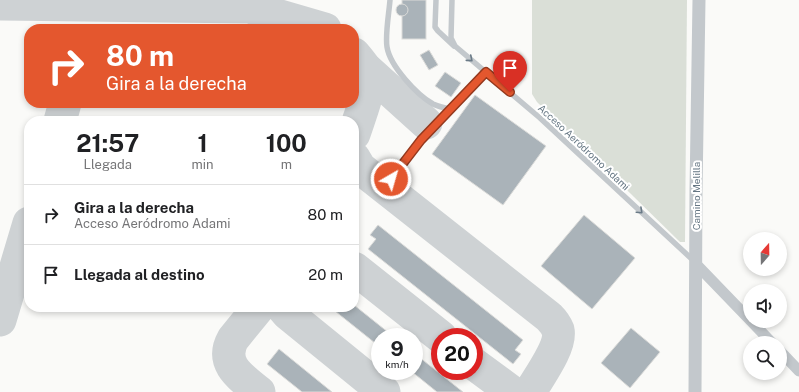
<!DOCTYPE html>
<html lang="es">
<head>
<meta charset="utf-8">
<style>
  :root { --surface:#fff; --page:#f6f6f6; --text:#202124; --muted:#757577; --line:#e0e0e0 }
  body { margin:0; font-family:"Public Sans",sans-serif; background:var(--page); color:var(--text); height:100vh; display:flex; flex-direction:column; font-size:15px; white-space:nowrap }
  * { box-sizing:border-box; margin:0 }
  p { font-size:13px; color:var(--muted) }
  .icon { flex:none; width:22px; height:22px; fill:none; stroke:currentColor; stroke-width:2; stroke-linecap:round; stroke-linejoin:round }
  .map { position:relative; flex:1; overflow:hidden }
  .details { position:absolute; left:24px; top:116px; width:335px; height:196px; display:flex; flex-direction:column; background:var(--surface); border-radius:16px; box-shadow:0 2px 6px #0003 }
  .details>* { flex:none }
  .banner { position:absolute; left:24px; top:24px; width:335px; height:84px; border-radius:16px; box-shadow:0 2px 6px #0003; background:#e4572e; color:#fff; overflow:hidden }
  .needle { width:26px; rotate:20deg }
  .fabs { position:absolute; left:743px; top:232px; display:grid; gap:8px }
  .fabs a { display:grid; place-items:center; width:44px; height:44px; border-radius:50%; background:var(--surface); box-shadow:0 2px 6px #0003; font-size:20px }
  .speed { position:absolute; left:371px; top:328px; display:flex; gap:8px; font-size:20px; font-weight:700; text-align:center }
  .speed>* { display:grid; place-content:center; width:52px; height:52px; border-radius:50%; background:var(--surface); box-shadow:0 2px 6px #0003; line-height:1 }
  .speed small { font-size:10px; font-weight:400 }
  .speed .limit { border:6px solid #d22; background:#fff; color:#111 }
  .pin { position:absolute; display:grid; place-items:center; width:34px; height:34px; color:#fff; margin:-41px -17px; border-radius:50% 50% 50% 0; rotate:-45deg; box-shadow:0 0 4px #0007 }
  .pin .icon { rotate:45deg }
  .me { position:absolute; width:44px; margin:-22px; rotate:38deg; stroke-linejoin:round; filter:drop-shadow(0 0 3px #0008) }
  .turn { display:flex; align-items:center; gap:14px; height:84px; padding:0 16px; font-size:18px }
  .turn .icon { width:52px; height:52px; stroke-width:2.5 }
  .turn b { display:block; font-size:28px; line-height:34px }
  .eta { display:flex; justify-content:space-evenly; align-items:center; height:68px; text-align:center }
  .eta b { font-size:24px; font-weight:700; line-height:28px }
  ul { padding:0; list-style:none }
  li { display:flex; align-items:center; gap:12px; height:60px; padding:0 16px; border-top:1px solid var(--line) }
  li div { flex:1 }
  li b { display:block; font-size:15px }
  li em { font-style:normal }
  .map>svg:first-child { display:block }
  .green { fill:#dadfd7 }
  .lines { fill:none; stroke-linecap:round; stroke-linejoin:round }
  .taxiway { stroke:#ced2d4; stroke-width:33 }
  .building { fill:#aab3b9; stroke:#dcdcda }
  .service { stroke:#c3c8cc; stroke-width:5.5 }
  .minor { stroke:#c3c8cc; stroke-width:11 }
  .tertiary { stroke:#c3c8cc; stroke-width:13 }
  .oneway { stroke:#6a7a87 }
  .route-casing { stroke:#94391e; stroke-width:10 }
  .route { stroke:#e4572e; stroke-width:7 }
  .labels { text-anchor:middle; stroke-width:4; stroke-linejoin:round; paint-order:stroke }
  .street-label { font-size:10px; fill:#657683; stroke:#fff }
</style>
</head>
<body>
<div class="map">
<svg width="799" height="392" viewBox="0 0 799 392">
  <rect width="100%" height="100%" fill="#fafaf8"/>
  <polygon class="green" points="532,0 687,0 685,242 680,242 537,102 532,94"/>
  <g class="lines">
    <g class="taxiway">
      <polyline points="0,4 249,7 325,29"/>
      <path d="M 354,54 C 360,61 367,69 369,78 C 370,91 358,121 354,134"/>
      <polyline points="364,67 426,123"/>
      <polyline points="60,121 65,103"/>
      <path d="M 354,158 L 360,168 L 549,317 C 553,321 556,325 558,330 C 562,346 538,378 530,392"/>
      <polyline points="354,268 441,337"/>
      <path d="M 259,307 L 233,339 C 219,364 242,378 259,392"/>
      <polyline points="282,307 288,314 384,392"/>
      <polyline points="0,320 29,223"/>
      <polyline points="474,364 512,392"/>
    </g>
  </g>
  <g class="building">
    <rect x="402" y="0" width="24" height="39"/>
    <circle cx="402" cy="10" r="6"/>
    <polygon points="429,50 438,65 429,70 420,55"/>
    <polygon points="445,72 461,83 451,97 435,86"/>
    <polygon points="475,95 546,146 503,205 432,154"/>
    <polygon points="584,215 635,258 592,309 541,266"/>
    <polygon points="378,225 523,340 515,350 521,354 513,364 368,249 376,239 370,235"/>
    <polygon points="354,305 394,337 380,337 380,347 330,307 354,307"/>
    <polygon points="631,328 660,352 630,388 601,363"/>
    <polygon points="279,349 332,392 302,392 267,364"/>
    <polygon points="414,353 463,392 437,392 411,371 414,371"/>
  </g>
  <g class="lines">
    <g class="service">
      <path d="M 390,0 C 389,13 385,35 387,47 C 390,66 417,95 433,104 C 439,107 445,108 451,109"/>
      <polyline points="436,0 435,27 438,31 454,46"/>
      <polyline points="452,0 451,38 455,46 540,118 695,262"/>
      <polyline points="391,179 421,140 485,72"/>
    </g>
    <g class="minor">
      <polyline points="696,264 750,320"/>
      <polyline points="751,321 772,343"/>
      <polyline points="780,351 799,371"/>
    </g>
    <polyline class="tertiary" points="695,392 696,191 699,0"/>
  </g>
  <defs><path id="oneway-chevron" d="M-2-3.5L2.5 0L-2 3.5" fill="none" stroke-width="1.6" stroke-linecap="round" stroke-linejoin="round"/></defs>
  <g class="oneway">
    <use href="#oneway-chevron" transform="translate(470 59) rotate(40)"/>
    <use href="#oneway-chevron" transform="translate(640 211) rotate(43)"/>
  </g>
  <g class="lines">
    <g class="route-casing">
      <polyline id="route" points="391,179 421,140 486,72 510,92"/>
    </g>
    <use href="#route" class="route"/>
  </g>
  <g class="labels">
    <g class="street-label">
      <text transform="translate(584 147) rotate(43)" y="4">Acceso Aeródromo Adami</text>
      <text transform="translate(696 196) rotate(-90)" y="4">Camino Melilla</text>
    </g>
  </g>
</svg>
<div class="fabs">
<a><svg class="needle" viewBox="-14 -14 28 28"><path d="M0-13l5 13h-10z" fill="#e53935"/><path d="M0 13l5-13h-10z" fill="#757577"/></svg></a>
<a><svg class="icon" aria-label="sound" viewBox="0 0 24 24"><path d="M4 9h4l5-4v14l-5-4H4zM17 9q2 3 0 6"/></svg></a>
<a><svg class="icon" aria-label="search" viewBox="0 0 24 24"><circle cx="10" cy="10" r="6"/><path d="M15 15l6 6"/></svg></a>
</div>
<div class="speed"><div>9<small>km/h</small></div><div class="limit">20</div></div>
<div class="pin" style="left:510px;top:92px;background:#d93025"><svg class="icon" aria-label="arrive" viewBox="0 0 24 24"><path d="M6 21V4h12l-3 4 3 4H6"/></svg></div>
<svg class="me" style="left:391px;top:179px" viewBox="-20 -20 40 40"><circle r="17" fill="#e4572e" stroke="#fff" stroke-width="3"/><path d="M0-11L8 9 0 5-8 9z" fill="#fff"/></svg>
<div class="banner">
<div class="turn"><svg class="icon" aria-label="right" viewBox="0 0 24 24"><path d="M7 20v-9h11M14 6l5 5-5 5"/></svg><div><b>80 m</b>Gira a la derecha</div></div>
</div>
<section class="details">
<div class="eta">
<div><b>21:57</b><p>Llegada</p></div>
<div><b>1</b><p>min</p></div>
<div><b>100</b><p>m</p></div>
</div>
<ul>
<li><svg class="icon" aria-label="right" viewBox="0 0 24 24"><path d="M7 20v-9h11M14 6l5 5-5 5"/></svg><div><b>Gira a la derecha</b><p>Acceso Aeródromo Adami</p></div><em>80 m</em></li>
<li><svg class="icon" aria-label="arrive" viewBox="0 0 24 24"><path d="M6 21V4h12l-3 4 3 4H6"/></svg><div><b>Llegada al destino</b></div><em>20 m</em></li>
</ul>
</section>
</div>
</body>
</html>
